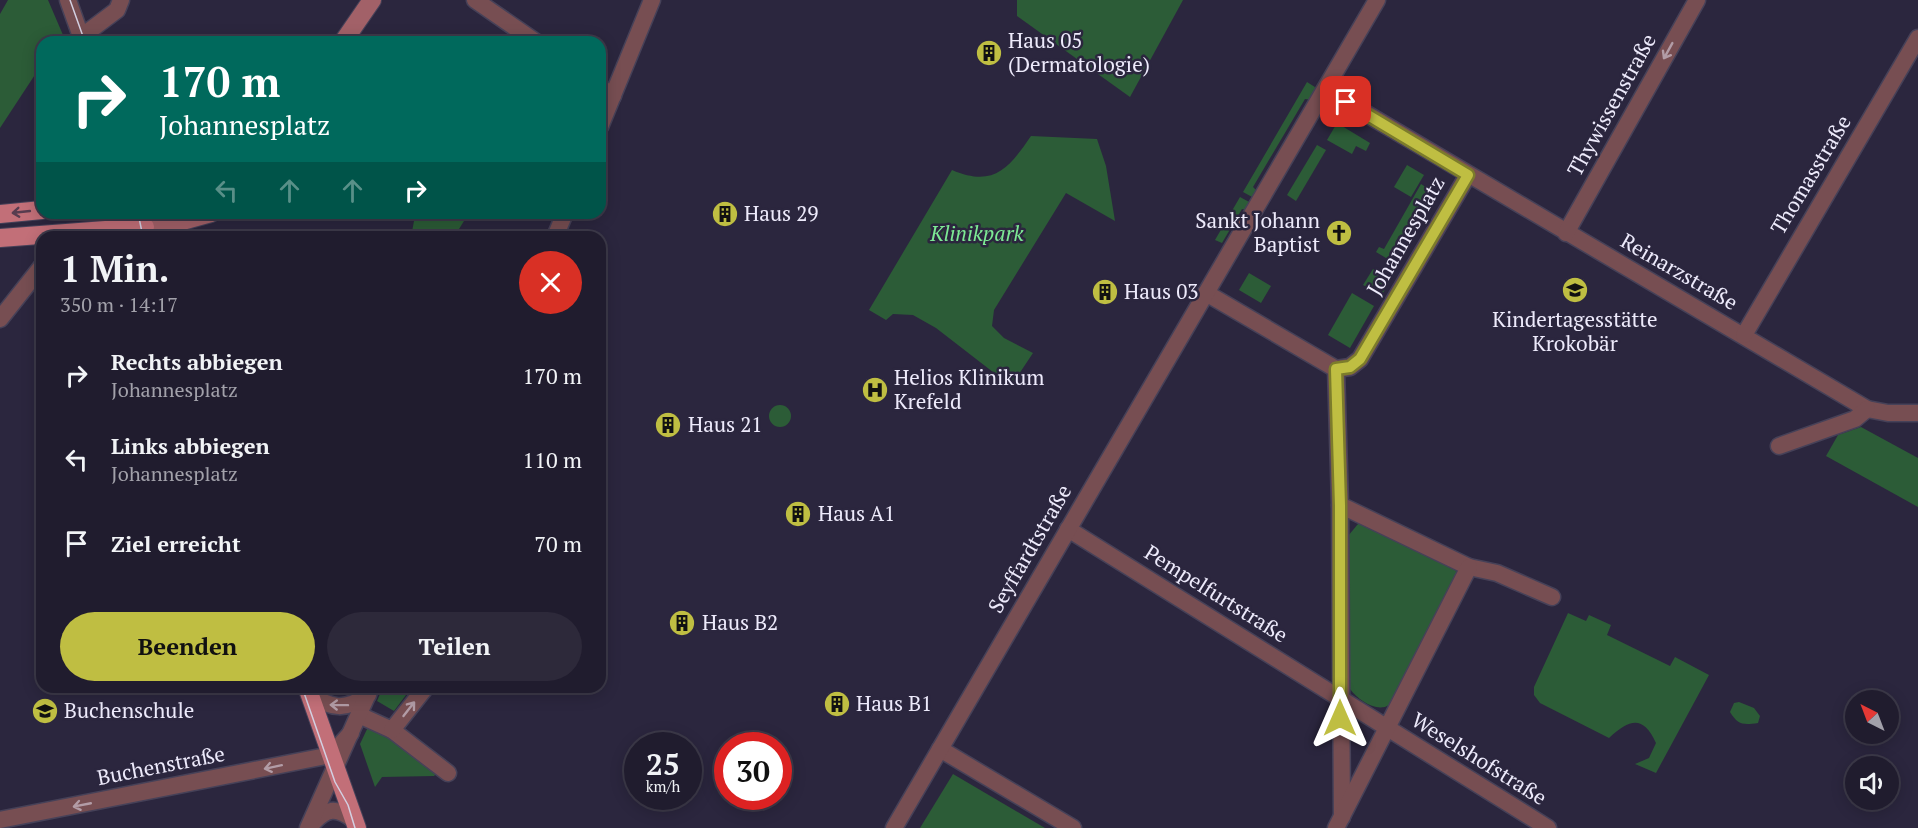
<!DOCTYPE html>
<html lang="de">
<head>
<meta charset="utf-8">
<style>
  :root { --surface:#201c2e; --page:#2d293a; --text:#f1f3f6; --muted:#a2a1aa; --line:#3d3a4a; --accent:#bfbe42 }
  body { margin:0; font-family:"PT Serif",serif; background:var(--page); color:var(--text); height:100vh; display:flex; flex-direction:column; font-size:22px; white-space:nowrap }
  * { box-sizing:border-box; margin:0 }
  p { font-size:20px; color:var(--muted) }
  .icon { flex:none; width:33px; height:33px; fill:none; stroke:currentColor; stroke-width:2; stroke-linecap:round; stroke-linejoin:round }
  .map { position:relative; flex:1; overflow:hidden }
  .sheet { position:absolute; left:36px; top:231px; width:570px; height:462px; display:flex; flex-direction:column; background:var(--surface); border-radius:18px; box-shadow:0 3px 15px #0003,0 0 0 2px var(--line) }
  .sheet>* { flex:none }
  .hud { position:absolute; left:36px; top:36px; width:570px; height:183px; border-radius:18px; box-shadow:0 3px 15px #0003,0 0 0 2px var(--line); background:#00695c; color:#fff; overflow:hidden }
  .needle { width:39px; rotate:318deg }
  .controls { position:absolute; left:1845px; top:690px; display:grid; gap:12px }
  .controls a { display:grid; place-items:center; width:54px; height:54px; border-radius:50%; background:var(--surface); box-shadow:0 3px 15px #0003,0 0 0 2px var(--line); font-size:30px }
  .speed { position:absolute; left:624px; top:732px; display:flex; gap:12px; font-size:30px; font-weight:700; text-align:center }
  .speed>* { display:grid; place-content:center; width:78px; height:78px; border-radius:50%; background:var(--surface); box-shadow:0 3px 15px #0003,0 0 0 2px var(--line); line-height:1 }
  .speed small { font-size:15px; font-weight:400 }
  .speed .limit { border:9px solid #d22; background:#fff; color:#111 }
  .pin { position:absolute; display:grid; place-items:center; width:51px; height:51px; color:#fff; margin:-26px; border-radius:12px; box-shadow:0 3px 9px #0006 }
  .me { position:absolute; width:66px; margin:-33px; rotate:0deg; stroke-linejoin:round; filter:drop-shadow(0 0 4px #0008) }
  .turn { display:flex; align-items:center; gap:21px; height:126px; padding:0 24px; font-size:27px }
  .turn .icon { width:78px; height:78px; stroke-width:2.5 }
  .turn b { display:block; font-size:42px; line-height:51px }
  .lanes { display:flex; align-items:center; height:57px; padding:0 24px; background:#0003; justify-content:center; gap:30px; direction:ltr }
  .lanes .off { opacity:.35 }
  .round { display:grid; place-items:center; flex:none; width:63px; height:63px; border-radius:32px; background:var(--page) }
  .overview { display:flex; align-items:center; justify-content:space-between; height:102px; padding:0 24px }
  h1 { font-size:36px; font-weight:700; line-height:45px }
  .primary-button { display:flex; gap:12px; margin-top:auto; padding:12px 24px }
  .primary-button a { flex:1; height:69px; border-radius:36px; background:var(--accent); color:#111; font-size:24px; font-weight:700; line-height:69px; text-align:center }
  .primary-button a+a { background:var(--page); color:var(--text) }
  ul { padding:0; list-style:none }
  li { display:flex; align-items:center; gap:18px; height:84px; padding:0 24px }
  li div { flex:1 }
  li b { display:block; font-size:22px }
  li em { font-style:normal }
  .map>svg:first-child { display:block }
  .green { fill:#2c5c37 }
  .lines { fill:none; stroke-linecap:round; stroke-linejoin:round }
  .minor-casing { stroke:#464158; stroke-width:19 }
  .secondary-casing { stroke:#464158; stroke-width:20 }
  .primary-casing { stroke:#464158; stroke-width:20 }
  .minor { stroke:#774e52; stroke-width:16 }
  .secondary { stroke:#a26168; stroke-width:18 }
  .primary { stroke:#c26f78; stroke-width:18 }
  .tram { stroke:#d3d0e2; stroke-width:1.5 }
  .oneway { stroke:#b29ca6 }
  .oneway2 { stroke:#583c4f }
  .route-casing { stroke:#7c7c2b; stroke-width:15 }
  .route { stroke:#bfbe42; stroke-width:10 }
  .labels { text-anchor:middle; stroke-width:5; stroke-linejoin:round; paint-order:stroke }
  .poi-label { font-size:21px; fill:#edeafb; stroke:#2b263e; text-anchor:start }
  .street-label { font-size:21px; fill:#edeafb; stroke:#2b263e }
  .park-label { font-size:21px; font-style:italic; fill:#7de994; stroke:#2b263e }
</style>
</head>
<body>
<div class="map">
<svg width="1918" height="828" viewBox="0 0 1918 828">
  <rect width="100%" height="100%" fill="#2b263e"/>
  <g class="green">
    <polygon points="8,0 48,0 63,35 57,42 42,42 42,64 0,128 0,14"/>
    <polygon points="1017,0 1183,0 1130,97 1017,16"/>
    <polygon points="1307,82 1318,89 1312,100 1305,99 1253,187 1258,192 1254,198 1243,192"/>
    <polygon points="1337,123 1370,143 1366,151 1356,146 1352,154 1327,140"/>
    <path d="M 1031,136 L 1097,139 L 1106,166 L 1115,221 L 1066,193 L 994,310 L 992,326 L 1004,338 L 1033,353 L 1011,386 L 936,328 L 913,315 L 893,314 L 886,320 L 869,310 L 952,170 C 994,188 1009,168 1031,136 Z"/>
    <polygon points="1317,145 1326,150 1296,201 1287,195"/>
    <polygon points="1407,165 1424,175 1411,197 1394,187"/>
    <polygon points="1421,184 1432,191 1391,261 1376,252 1379,247 1384,249"/>
    <polygon points="1240,197 1251,203 1246,210 1242,209 1222,243 1215,240"/>
    <polygon points="402,213 469,213 454,237 411,237 414,221"/>
    <polygon points="1373,269 1391,279 1382,295 1363,285"/>
    <polygon points="1249,273 1271,286 1261,303 1239,290"/>
    <polygon points="1352,293 1374,306 1350,348 1328,335"/>
    <circle cx="780" cy="416" r="11"/>
    <polygon points="1861,427 1918,458 1918,507 1826,456 1838,435"/>
    <path d="M 1358,524 L 1367,524 L 1451,564 L 1456,571 L 1456,576 L 1389,705 C 1377,713 1358,700 1350,689 L 1348,536 Z"/>
    <path d="M 1568,613 L 1586,621 L 1589,615 L 1611,625 L 1607,635 L 1670,666 L 1675,657 L 1709,675 L 1656,773 L 1635,764 L 1649,758 L 1656,743 C 1643,715 1630,719 1609,738 L 1540,703 L 1534,695 L 1534,687 Z"/>
    <polygon points="383,687 412,687 394,711 377,701"/>
    <path d="M 1739,702 L 1754,708 L 1760,716 L 1758,723 C 1743,725 1738,725 1730,712 L 1734,703 Z"/>
    <polygon points="369,725 383,732 439,771 434,776 382,777 375,787 360,744"/>
    <polygon points="953,774 1045,828 920,828"/>
  </g>
  <g class="lines">
    <g class="minor-casing">
      <g id="minor">
        <polyline points="68,0 83,42"/>
        <polyline points="475,0 536,42"/>
        <polyline points="81,37 117,10 121,0"/>
        <polyline points="600,87 613,96"/>
        <polyline points="1326,90 1867,409 1888,413 1918,413"/>
        <polyline points="600,127 652,0"/>
        <polyline points="1566,233 1697,0"/>
        <polyline points="555,237 565,213"/>
        <polyline points="1206,293 1336,369 1350,367 1360,359 1468,175"/>
        <polyline points="0,319 42,266"/>
        <polyline points="1744,335 1918,38"/>
        <polyline points="1336,369 1340,505"/>
        <polyline points="1779,446 1855,419 1867,409"/>
        <polyline points="1068,529 1548,828"/>
        <path d="M 309,694 C 332,709 345,711 368,695"/>
        <polyline points="359,715 392,730 448,773"/>
        <polyline points="392,730 426,687"/>
        <polyline points="940,749 1073,828"/>
        <polyline points="1342,817 1340,505 1469,567 1497,573 1552,597"/>
        <polyline points="0,820 331,755 351,733"/>
        <path d="M 311,825 C 326,808 336,806 354,820"/>
        <polyline points="308,828 371,687"/>
        <polyline points="894,828 1377,0"/>
        <polyline points="1336,828 1469,567"/>
      </g>
    </g>
    <g class="secondary-casing">
      <g id="secondary">
        <polyline points="343,42 372,0"/>
        <polyline points="145,227 175,223 211,213"/>
      </g>
    </g>
    <g class="primary-casing">
      <g id="primary">
        <polyline points="0,214 42,210"/>
        <polyline points="0,238 145,227"/>
        <polyline points="307,687 357,828"/>
      </g>
    </g>
    <use href="#minor" class="minor"/>
    <use href="#secondary" class="secondary"/>
    <use href="#primary" class="primary"/>
    <g class="tram">
      <polyline points="70,0 85,42"/>
      <polyline points="138,213 143,237"/>
      <polyline points="302,687 335,782 348,805 355,828"/>
    </g>
  </g>
  <defs><path id="oneway-shaft" d="M-6 0H5M1.5-3L5.5 0L1.5 3" fill="none" stroke-width="1.6" stroke-linecap="round" stroke-linejoin="round" transform="scale(1.5)"/></defs>
  <g class="oneway">
    <use href="#oneway-shaft" transform="translate(1668 51) rotate(119)"/>
    <use href="#oneway-shaft" transform="translate(339 705) rotate(-179)"/>
    <use href="#oneway-shaft" transform="translate(409 709) rotate(-52)"/>
    <use href="#oneway-shaft" transform="translate(273 767) rotate(168)"/>
    <use href="#oneway-shaft" transform="translate(82 805) rotate(169)"/>
  </g>
  <use class="oneway2" href="#oneway-shaft" transform="translate(21 212) rotate(174)"/>
  <g class="lines">
    <g class="route-casing">
      <polyline id="route" points="1340,718 1340,506 1336,369 1350,367 1360,359 1468,175 1346,102"/>
    </g>
    <use href="#route" class="route"/>
  </g>
  <defs>
    <g id="building-disc" transform="scale(1.35)"><circle r="9.5" fill="#bfbe42" stroke="#2b263e"/><path d="M-4-6H4V6H1V3H-1V6H-4ZM-2.5-4.3h1.7v1.8h-1.7ZM.8-4.3h1.7v1.8H.8ZM-2.5-1h1.7V.8h-1.7ZM.8-1h1.7V.8H.8Z" fill="#111"/></g>
    <g id="church-disc" transform="scale(1.35)"><circle r="9.5" fill="#bfbe42" stroke="#2b263e"/><path d="M-1.2-6h2.4v3.5h3.3v2.4h-3.3V6h-2.4V-.1h-3.3v-2.4h3.3Z" fill="#111"/></g>
    <g id="school-disc" transform="scale(1.35)"><circle r="9.5" fill="#bfbe42" stroke="#2b263e"/><path d="M0-5L7-2L0 1L-7-2ZM-4 1L0 2.5L4 1V4Q0 6-4 4Z" fill="#111"/></g>
    <g id="hospital-disc" transform="scale(1.35)"><circle r="9.5" fill="#bfbe42" stroke="#2b263e"/><path d="M-5-5h3v3.5h4V-5h3V5h-3V1.5h-4V5h-3Z" fill="#111"/></g>
  </defs>
  <g fill-rule="evenodd">
    <use href="#building-disc" x="989" y="53"/>
    <use href="#building-disc" x="725" y="214"/>
    <use href="#church-disc" x="1339" y="233"/>
    <use href="#school-disc" x="1575" y="290"/>
    <use href="#building-disc" x="1105" y="292"/>
    <use href="#hospital-disc" x="875" y="390"/>
    <use href="#building-disc" x="668" y="425"/>
    <use href="#building-disc" x="798" y="514"/>
    <use href="#building-disc" x="682" y="623"/>
    <use href="#building-disc" x="837" y="704"/>
    <use href="#school-disc" x="45" y="711"/>
  </g>
  <g class="labels">
    <g class="poi-label">
      <text x="1008" y="48">Haus 05<tspan x="1008" dy="24">(Dermatologie)</tspan></text>
      <text x="744" y="221">Haus 29</text>
      <text x="1320" y="228" text-anchor="end">Sankt Johann<tspan x="1320" dy="24">Baptist</tspan></text>
      <text x="1124" y="299">Haus 03</text>
      <text x="1575" y="327" text-anchor="middle">Kindertagesstätte<tspan x="1575" dy="24">Krokobär</tspan></text>
      <text x="894" y="385">Helios Klinikum<tspan x="894" dy="24">Krefeld</tspan></text>
      <text x="688" y="432">Haus 21</text>
      <text x="818" y="521">Haus A1</text>
      <text x="702" y="630">Haus B2</text>
      <text x="856" y="711">Haus B1</text>
      <text x="64" y="718">Buchenschule</text>
    </g>
    <g class="street-label">
      <text transform="translate(1612 105) rotate(-61)" y="7">Thywissenstraße</text>
      <text transform="translate(1811 175) rotate(-59)" y="7">Thomasstraße</text>
      <text transform="translate(1406 236) rotate(-60)" y="7">Johannesplatz</text>
      <text transform="translate(1679 272) rotate(30)" y="7">Reinarzstraße</text>
      <text transform="translate(1030 549) rotate(-60)" y="7">Seyffardtstraße</text>
      <text transform="translate(1216 594) rotate(32)" y="7">Pempelfurtstraße</text>
      <text transform="translate(1479 759) rotate(32)" y="7">Weselshofstraße</text>
      <text transform="translate(161 766) rotate(-11)" y="7">Buchenstraße</text>
    </g>
    <g class="park-label">
      <text x="977" y="241">Klinikpark</text>
    </g>
  </g>
</svg>
<div class="controls">
<a><svg class="needle" viewBox="-14 -14 28 28"><path d="M0-13l5 13h-10z" fill="#e53935"/><path d="M0 13l5-13h-10z" fill="#a2a1aa"/></svg></a>
<a><svg class="icon" aria-label="sound" viewBox="0 0 24 24"><path d="M4 9h4l5-4v14l-5-4H4zM17 9q2 3 0 6"/></svg></a>
</div>
<div class="speed"><div>25<small>km/h</small></div><div class="limit">30</div></div>
<div class="pin" style="left:1346px;top:102px;background:#d93025"><svg class="icon" aria-label="arrive" viewBox="0 0 24 24"><path d="M6 21V4h12l-3 4 3 4H6"/></svg></div>
<svg class="me" style="left:1340px;top:718px" viewBox="-20 -20 40 40"><path d="M0-17L14 15 0 8-14 15z" fill="#bfbe42" stroke="#fff" stroke-width="4"/></svg>
<div class="hud">
<div class="turn"><svg class="icon" aria-label="right" viewBox="0 0 24 24"><path d="M7 20v-9h11M14 6l5 5-5 5"/></svg><div><b>170 m</b>Johannesplatz</div></div>
<div class="lanes"><svg class="icon off" aria-label="left" viewBox="0 0 24 24"><path d="M17 20v-9H6M10 6l-5 5 5 5"/></svg><svg class="icon off" aria-label="ahead" viewBox="0 0 24 24"><path d="M12 20V5M6 11l6-6 6 6"/></svg><svg class="icon off" aria-label="ahead" viewBox="0 0 24 24"><path d="M12 20V5M6 11l6-6 6 6"/></svg><svg class="icon" aria-label="right" viewBox="0 0 24 24"><path d="M7 20v-9h11M14 6l5 5-5 5"/></svg></div>
</div>
<section class="sheet">
<div class="overview"><div><h1>1 Min.</h1><p>350 m · 14:17</p></div><a class="round" style="background:#d93025;color:#fff"><svg class="icon" aria-label="close" viewBox="0 0 24 24"><path d="M6 6l12 12M18 6L6 18"/></svg></a></div>
<ul>
<li><svg class="icon" aria-label="right" viewBox="0 0 24 24"><path d="M7 20v-9h11M14 6l5 5-5 5"/></svg><div><b>Rechts abbiegen</b><p>Johannesplatz</p></div><em>170 m</em></li>
<li><svg class="icon" aria-label="left" viewBox="0 0 24 24"><path d="M17 20v-9H6M10 6l-5 5 5 5"/></svg><div><b>Links abbiegen</b><p>Johannesplatz</p></div><em>110 m</em></li>
<li><svg class="icon" aria-label="arrive" viewBox="0 0 24 24"><path d="M6 21V4h12l-3 4 3 4H6"/></svg><div><b>Ziel erreicht</b></div><em>70 m</em></li>
</ul>
<div class="primary-button"><a>Beenden</a><a>Teilen</a></div>
</section>
</div>
</body>
</html>
